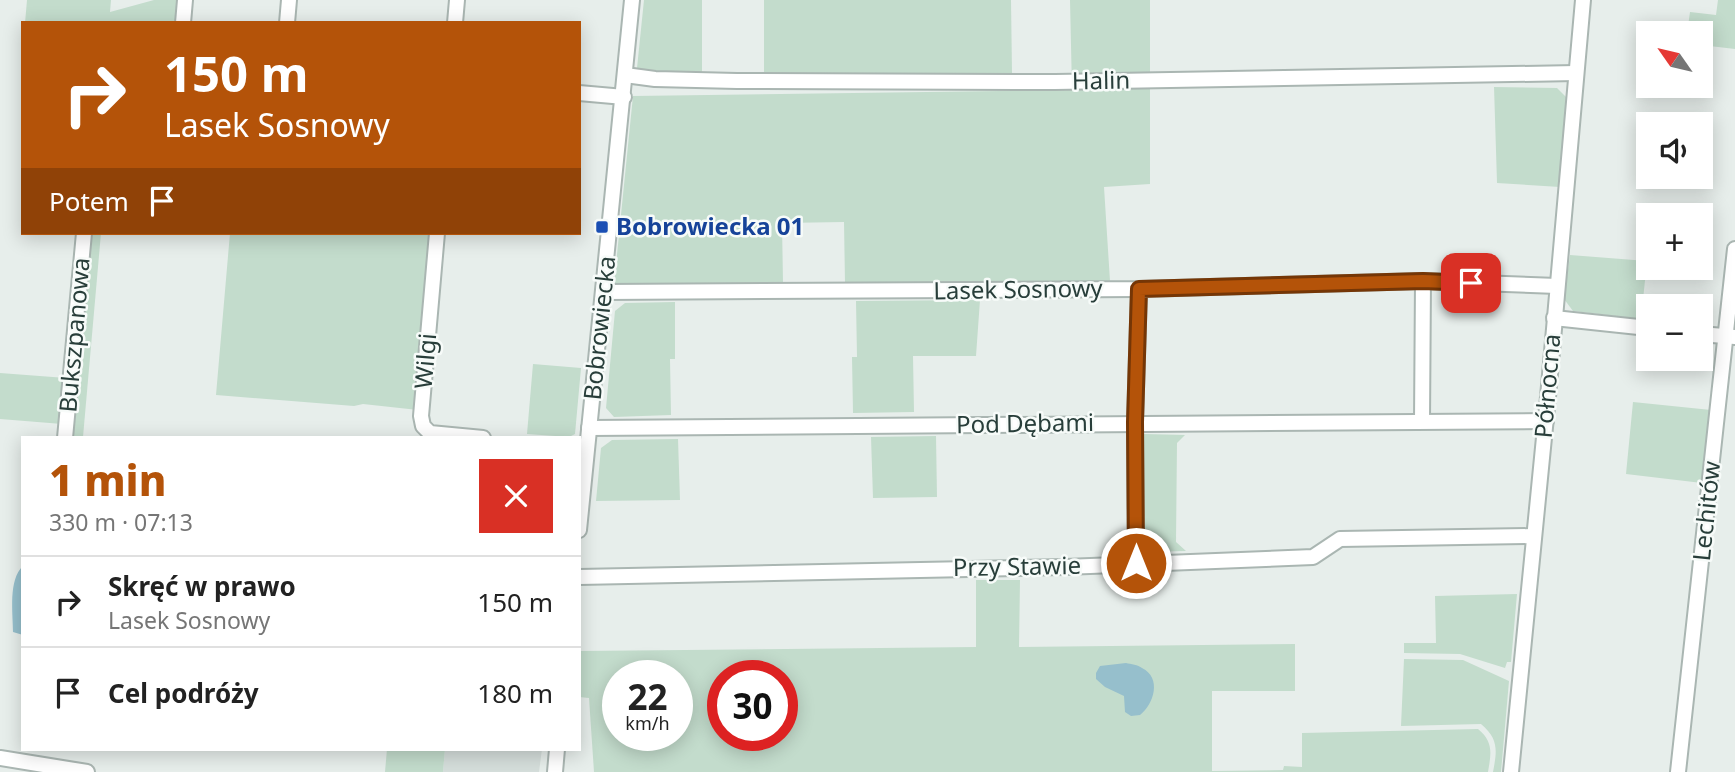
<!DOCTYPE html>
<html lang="pl">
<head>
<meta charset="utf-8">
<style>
  :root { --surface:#fff; --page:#f2f2f2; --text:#222; --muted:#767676; --line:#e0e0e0; --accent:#b45309 }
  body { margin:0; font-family:"Noto Sans",sans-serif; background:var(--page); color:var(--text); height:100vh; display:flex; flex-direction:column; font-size:26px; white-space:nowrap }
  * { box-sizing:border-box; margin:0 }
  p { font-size:23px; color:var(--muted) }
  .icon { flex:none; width:38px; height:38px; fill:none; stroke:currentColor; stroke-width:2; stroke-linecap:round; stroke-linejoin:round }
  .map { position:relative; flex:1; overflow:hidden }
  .side { position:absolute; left:21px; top:436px; width:560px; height:315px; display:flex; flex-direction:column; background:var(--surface); border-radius:0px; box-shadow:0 4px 18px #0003 }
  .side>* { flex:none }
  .banner { position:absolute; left:21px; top:21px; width:560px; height:214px; border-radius:0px; box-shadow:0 4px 18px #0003; background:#b45309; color:#fff; overflow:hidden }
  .needle { width:46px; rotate:304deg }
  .tools { position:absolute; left:1636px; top:21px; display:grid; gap:14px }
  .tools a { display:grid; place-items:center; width:77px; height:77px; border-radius:0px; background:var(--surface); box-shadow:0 4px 18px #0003; font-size:35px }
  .speed { position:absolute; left:602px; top:660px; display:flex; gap:14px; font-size:35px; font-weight:700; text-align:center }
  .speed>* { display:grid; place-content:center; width:91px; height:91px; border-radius:50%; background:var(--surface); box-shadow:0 4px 18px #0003; line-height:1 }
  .speed small { font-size:18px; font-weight:400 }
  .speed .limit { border:10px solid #d22; background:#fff; color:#111 }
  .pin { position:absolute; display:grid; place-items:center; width:60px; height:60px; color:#fff; margin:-30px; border-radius:14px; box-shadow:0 4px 10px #0006 }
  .me { position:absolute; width:77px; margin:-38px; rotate:0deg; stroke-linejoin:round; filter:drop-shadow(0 0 5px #0008) }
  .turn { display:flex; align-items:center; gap:24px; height:147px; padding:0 28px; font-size:32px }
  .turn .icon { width:91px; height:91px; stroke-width:2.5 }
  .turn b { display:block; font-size:49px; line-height:60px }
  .then { display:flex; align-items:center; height:66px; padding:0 28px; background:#0003; gap:14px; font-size:26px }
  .round { display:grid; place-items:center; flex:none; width:74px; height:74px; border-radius:0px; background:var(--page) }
  .overview { display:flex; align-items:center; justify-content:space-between; height:119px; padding:0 28px }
  h1 { font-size:42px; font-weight:800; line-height:52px; color:var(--accent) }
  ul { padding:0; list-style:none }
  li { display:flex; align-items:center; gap:21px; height:91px; padding:0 28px; border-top:2px solid var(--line) }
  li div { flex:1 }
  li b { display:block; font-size:26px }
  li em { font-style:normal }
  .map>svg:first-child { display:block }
  .built { fill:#d5dedb }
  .green { fill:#c3dccc; fill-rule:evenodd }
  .water { fill:#96bfcc }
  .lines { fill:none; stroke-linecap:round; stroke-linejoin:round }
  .minor-casing { stroke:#aab6b2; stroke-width:18 }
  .minor { stroke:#fff; stroke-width:14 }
  .route-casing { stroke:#753606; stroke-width:18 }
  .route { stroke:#b45309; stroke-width:12 }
  .transit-dot { fill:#1a4fb4; stroke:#f7fbf9; stroke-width:2.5 }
  .labels { text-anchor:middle; stroke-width:5; stroke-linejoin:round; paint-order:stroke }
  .street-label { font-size:24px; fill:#283e3a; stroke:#f7fbf9 }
  .transit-label { font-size:24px; font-weight:bold; fill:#164399; stroke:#f7fbf9; text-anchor:start }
</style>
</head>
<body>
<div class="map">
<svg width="1735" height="772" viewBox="0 0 1735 772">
  <rect width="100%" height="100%" fill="#e7eeeb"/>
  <polygon class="built" points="445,749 542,749 539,772 443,772"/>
  <g class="green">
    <polygon points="27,0 111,0 110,12 154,0 182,0 180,23 25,23"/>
    <polygon points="644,0 702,0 702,75 654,74 637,68"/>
    <polygon points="764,0 1011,0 1012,73 764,75"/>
    <polygon points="1070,0 1150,0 1150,184 1104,187 1110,281 845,283 844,222 782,223 783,283 614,284 633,96 1072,90"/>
    <polygon points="1718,0 1735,0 1735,49 1701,45 1701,33 1687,33 1690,12 1716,15"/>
    <polygon points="1494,87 1557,88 1566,97 1560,187 1497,183"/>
    <polygon points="91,233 101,233 83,437 72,438"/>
    <polygon points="230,233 434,233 418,410 363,404 354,406 216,395"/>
    <polygon points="1570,255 1647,261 1641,319 1573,311 1564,299"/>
    <polygon points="980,300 976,356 913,356 914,412 853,413 852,357 857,357 856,301"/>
    <polygon points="675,302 675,359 670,359 671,415 614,417 606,408 615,311 625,303"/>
    <polygon points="533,364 581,368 575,434 569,437 527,434"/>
    <polygon points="0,373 66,378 62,424 0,419"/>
    <polygon points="1633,402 1711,410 1702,483 1626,474"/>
    <polygon points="1144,434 1185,435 1177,443 1176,542 1186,551 1142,552"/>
    <polygon points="936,436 937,497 873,498 871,437"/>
    <polygon points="678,439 680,500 596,501 601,448 612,440"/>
    <path d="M 976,580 L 1020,580 L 1019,647 L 1295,644 L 1295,691 L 1212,691 L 1212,771 L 1283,770 L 1284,766 L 1302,767 L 1302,733 L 1478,729 C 1494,742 1491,754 1488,772 L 594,772 L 589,698 L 579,697 L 580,651 L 976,647 ZM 618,676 L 677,676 L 677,735 L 618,735 ZM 723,676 L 782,676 L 782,735 L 723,735 Z"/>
    <polygon points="1517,594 1511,662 1507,662 1505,668 1460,654 1404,653 1404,643 1436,643 1435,596"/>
    <path d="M 1404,659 L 1463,660 L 1509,681 L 1501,772 L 1493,772 C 1497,751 1499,739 1481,724 L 1401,726 Z"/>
    <polygon points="387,749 445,749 443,772 385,772"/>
  </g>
  <g class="water">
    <path d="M 23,566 L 23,635 L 13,632 C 13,612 8,580 23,566 Z"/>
    <path d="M 1126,663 C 1131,664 1138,665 1142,668 C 1162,678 1154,704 1140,715 L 1131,716 L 1125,712 L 1124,696 L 1105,687 L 1096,679 L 1096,673 L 1100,666 Z"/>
  </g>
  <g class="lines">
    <g class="minor-casing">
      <g id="minor">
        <polyline points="183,23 185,0"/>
        <polyline points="287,23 289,0"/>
        <polyline points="455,23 457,0"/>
        <polyline points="625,75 655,79 737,81 1055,82 1576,73"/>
        <polyline points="579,93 624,97"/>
        <polyline points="437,233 421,416 423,426 430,433 483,438"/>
        <polyline points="604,292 1139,289 1423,281 1557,286"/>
        <polyline points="1554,318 1648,328"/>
        <polyline points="1701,334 1735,337"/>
        <polyline points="1422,421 1423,281"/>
        <polyline points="589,428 1546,421"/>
        <polyline points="65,438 84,233"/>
        <polyline points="579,530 632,0"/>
        <polyline points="1136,563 1135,422 1139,289"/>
        <polyline points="579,577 1065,567 1313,557 1340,539 1534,536"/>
        <polyline points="0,758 87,772"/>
        <polyline points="555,772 557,749"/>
        <polyline points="1511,772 1548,397 1583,0"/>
        <polyline points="1678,772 1735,249"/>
      </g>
    </g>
    <use href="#minor" class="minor"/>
  </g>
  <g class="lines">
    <g class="route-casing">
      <polyline id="route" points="1136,563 1135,422 1139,289 1423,281 1471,283"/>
    </g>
    <use href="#route" class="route"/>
  </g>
  <rect class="transit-dot" x="595" y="220" width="14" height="14" rx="3.5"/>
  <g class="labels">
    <g class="street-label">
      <text transform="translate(1101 81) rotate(-1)" y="8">Halin</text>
      <text transform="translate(1018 290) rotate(-1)" y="8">Lasek Sosnowy</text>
      <text transform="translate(600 328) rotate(-84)" y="8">Bobrowiecka</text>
      <text transform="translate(75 335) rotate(-85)" y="8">Bukszpanowa</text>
      <text transform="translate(426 361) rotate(-85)" y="8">Wilgi</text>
      <text transform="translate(1548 386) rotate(-85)" y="8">Północna</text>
      <text transform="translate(1025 424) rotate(-1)" y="8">Pod Dębami</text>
      <text transform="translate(1707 511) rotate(-84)" y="8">Lechitów</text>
      <text transform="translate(1017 567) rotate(-1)" y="8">Przy Stawie</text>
    </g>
    <g class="transit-label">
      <text x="616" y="235">Bobrowiecka 01</text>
    </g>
  </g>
</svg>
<div class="tools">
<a><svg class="needle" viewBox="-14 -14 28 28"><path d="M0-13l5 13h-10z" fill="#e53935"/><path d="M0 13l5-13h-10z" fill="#767676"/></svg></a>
<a><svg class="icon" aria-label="sound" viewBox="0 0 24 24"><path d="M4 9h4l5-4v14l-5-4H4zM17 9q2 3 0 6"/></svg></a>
<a>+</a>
<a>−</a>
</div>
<div class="speed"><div>22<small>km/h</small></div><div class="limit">30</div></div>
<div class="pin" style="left:1471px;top:283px;background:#d93025"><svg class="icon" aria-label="arrive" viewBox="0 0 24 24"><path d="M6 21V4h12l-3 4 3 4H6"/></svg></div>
<svg class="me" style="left:1136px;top:563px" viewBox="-20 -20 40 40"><circle r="17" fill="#b45309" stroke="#fff" stroke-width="3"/><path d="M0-11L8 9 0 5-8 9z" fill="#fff"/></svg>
<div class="banner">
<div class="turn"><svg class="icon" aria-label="right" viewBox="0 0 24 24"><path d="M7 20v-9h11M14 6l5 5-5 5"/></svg><div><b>150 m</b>Lasek Sosnowy</div></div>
<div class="then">Potem<svg class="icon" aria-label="arrive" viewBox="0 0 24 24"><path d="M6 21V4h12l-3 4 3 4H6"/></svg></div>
</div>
<section class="side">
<div class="overview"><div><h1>1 min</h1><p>330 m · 07:13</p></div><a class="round" style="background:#d93025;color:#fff"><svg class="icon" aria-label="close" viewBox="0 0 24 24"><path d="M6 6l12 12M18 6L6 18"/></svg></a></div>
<ul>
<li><svg class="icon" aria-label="right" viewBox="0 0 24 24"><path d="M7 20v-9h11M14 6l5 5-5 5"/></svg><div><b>Skręć w prawo</b><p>Lasek Sosnowy</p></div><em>150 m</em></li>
<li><svg class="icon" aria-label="arrive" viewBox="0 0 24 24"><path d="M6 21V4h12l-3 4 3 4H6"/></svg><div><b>Cel podróży</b></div><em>180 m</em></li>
</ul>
</section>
</div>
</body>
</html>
